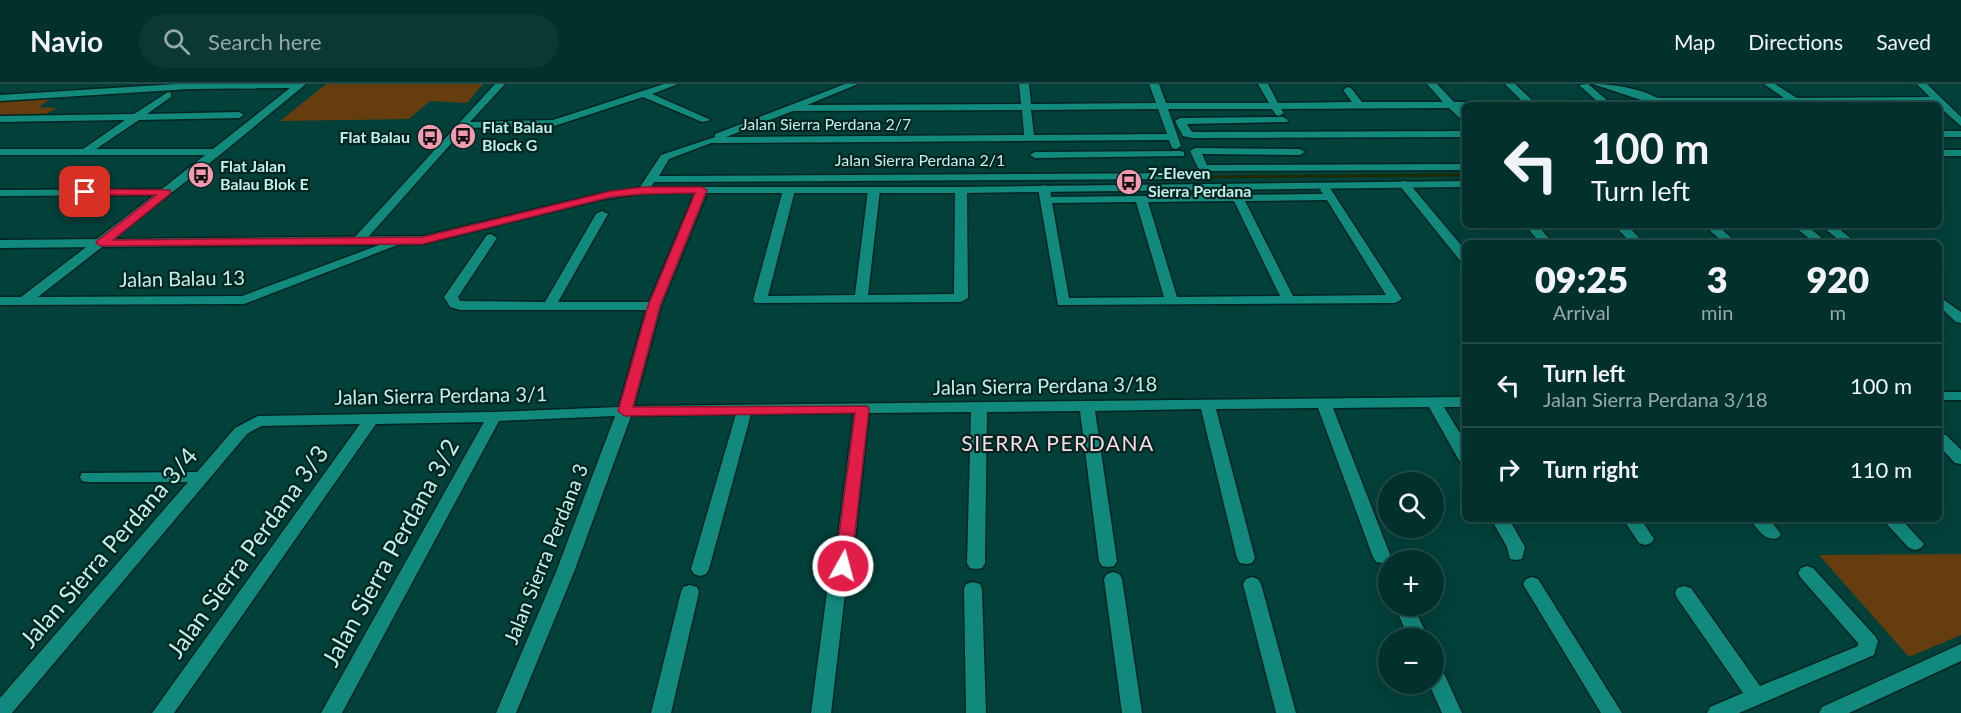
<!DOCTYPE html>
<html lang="en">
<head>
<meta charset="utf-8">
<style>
  :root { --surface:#02302c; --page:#0c3834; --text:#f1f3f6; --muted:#96a9a9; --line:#234b48 }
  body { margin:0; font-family:Lato,sans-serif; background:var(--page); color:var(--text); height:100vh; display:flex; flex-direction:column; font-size:22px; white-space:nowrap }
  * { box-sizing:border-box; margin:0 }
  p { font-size:20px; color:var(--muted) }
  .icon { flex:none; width:33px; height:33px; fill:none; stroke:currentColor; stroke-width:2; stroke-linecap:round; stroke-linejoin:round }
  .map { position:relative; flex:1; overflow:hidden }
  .drawer { position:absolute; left:1462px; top:156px; width:480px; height:282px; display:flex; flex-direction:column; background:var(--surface); border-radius:9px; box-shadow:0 6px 24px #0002,0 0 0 2px var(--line) }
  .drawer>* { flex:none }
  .top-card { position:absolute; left:1462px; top:18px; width:480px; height:126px; border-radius:9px; box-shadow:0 6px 24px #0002,0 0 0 2px var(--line); background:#02302c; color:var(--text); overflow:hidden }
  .controls { position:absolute; left:1378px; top:388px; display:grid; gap:12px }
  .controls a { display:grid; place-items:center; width:66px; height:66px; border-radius:50%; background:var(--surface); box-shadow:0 6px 24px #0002,0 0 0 2px var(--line); font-size:30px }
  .pin { position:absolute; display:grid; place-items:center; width:51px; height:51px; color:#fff; margin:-26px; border-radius:12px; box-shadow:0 3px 9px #0006 }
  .me { position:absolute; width:66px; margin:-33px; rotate:7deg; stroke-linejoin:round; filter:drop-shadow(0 0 4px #0008) }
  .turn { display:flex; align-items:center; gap:21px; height:126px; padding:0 30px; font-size:27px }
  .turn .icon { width:78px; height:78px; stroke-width:2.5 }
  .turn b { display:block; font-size:42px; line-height:51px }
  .eta { display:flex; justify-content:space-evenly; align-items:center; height:102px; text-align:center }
  .eta b { font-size:36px; font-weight:800; line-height:42px }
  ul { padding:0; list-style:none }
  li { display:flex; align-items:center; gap:18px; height:84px; padding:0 30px; border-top:2px solid var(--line) }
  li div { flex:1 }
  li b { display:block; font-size:22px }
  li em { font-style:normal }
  header { display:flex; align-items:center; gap:36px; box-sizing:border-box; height:84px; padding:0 30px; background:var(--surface); border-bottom:2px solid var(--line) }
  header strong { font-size:28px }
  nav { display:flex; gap:33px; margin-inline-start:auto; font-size:21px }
  .search { width:420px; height:54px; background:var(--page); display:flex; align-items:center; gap:15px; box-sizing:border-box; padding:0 21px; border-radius:33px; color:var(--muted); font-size:22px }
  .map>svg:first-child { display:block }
  .green { fill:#663d0e }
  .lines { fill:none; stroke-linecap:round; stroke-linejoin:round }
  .stream { stroke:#1f2b02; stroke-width:3 }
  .minor-casing { stroke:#032420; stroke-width:3 }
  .tertiary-casing { stroke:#032420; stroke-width:3 }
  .minor { fill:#12897d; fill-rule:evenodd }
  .tertiary { fill:#12897d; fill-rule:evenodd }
  .route { fill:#e11d48; stroke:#92132f; stroke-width:1.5 }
  .labels { text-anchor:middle; stroke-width:4.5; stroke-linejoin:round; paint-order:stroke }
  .far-street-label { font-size:16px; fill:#c1f0e8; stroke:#032420 }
  .far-poi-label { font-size:16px; font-weight:bold; fill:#c1f0e8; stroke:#032420; text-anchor:start }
  .street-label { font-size:20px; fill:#c1f0e8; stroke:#032420 }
  .neighbourhood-label { font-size:21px; letter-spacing:1.5px; fill:#fddae1; stroke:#032420 }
  .near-street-label { font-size:24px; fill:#c1f0e8; stroke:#032420 }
</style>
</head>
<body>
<header>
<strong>Navio</strong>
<div class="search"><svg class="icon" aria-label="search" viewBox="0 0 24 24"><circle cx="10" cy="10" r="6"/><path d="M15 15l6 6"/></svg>Search here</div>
<nav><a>Map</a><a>Directions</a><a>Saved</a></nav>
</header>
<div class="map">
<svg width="1961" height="629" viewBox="0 0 1961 629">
  <rect width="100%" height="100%" fill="#02403a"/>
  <g class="green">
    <polygon points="326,0 483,0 467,19 430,17 409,35 280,37"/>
    <polygon points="53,13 39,23 57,24 44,31 0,31 0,17"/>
    <polygon points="1961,470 1961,551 1909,573 1819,471"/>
  </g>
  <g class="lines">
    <polyline class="stream" points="1201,93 1466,91"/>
    <g class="minor-casing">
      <g id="minor">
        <polygon points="177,0 306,0 221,70 38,213 242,212 398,154 402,153 408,157 244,220 0,221 0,213 21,213 154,111 0,112 0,106 162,105 205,71 0,71 0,65 83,65 125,36 0,38 0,32 134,30 168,8 171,9 171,13 147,30 239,28 244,31 239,34 139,36 96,65 213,65 290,4 190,5 0,17 0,11"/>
        <polygon points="495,0 505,0 470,38 553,36 664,0 678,0 652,10 711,36 702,38 643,13 554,42 465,44 362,160 354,160 354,154"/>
        <path d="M 845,0 L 858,0 L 807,21 L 1021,20 L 1019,0 L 1029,0 L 1031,20 L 1156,19 L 1149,0 L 1159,0 L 1166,19 L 1269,19 L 1258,0 L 1268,0 L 1278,19 L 1352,18 L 1343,6 L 1348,3 L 1351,4 L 1362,18 L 1443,18 L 1427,0 L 1437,0 L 1454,18 L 1523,18 L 1505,0 L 1515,0 L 1534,18 L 1597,17 L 1579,1 L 1588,0 L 1608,17 L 1644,17 L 1649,20 L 1466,21 L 1466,24 L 1459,24 L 1466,31 L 1466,40 L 1449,24 L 1281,25 L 1284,29 L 1279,32 L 1276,31 L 1272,25 L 1168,25 L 1181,62 L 1176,65 L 1172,64 L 1169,56 L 711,59 L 669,75 L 659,92 L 1187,89 L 1192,92 L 1187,95 L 654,98 L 648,108 L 640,108 L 638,106 L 661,71 L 715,53 L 715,50 ZM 1158,25 L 1167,50 L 1034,51 L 1031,26 ZM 1022,26 L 1024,51 L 726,53 L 793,27 Z"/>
        <polygon points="1764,0 1775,0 1797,14 1930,13 1917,0 1927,0 1961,33 1961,42 1935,19 1657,20 1652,17 1657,14 1784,14"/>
        <polygon points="1283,33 1288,36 1287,38 1187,40 1192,48 1466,47 1466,53 1192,54 1183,52 1175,37 1180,34"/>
        <rect x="1940" y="47" width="21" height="6"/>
        <polygon points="1195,64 1300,65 1305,68 1300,71 1202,70 1207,81 1466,80 1466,86 1203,87 1198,84 1190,67"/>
        <rect x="1940" y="66" width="21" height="6"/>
        <polygon points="1180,67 1184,68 1184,72 1035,74 1030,71 1035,68"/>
        <polygon points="1404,97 1408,98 1466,167 1466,180 1462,179 1400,102 1400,98"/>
        <path d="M 1044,101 L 1050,104 L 1051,113 L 1323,110 L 1320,106 L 1322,104 L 1330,104 L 1402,215 L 1395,219 L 1058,221 L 1038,104 ZM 1327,116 L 1386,211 L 1293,212 L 1245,117 ZM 1234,117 L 1280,212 L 1177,213 L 1148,118 ZM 1136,118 L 1164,213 L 1069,214 L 1052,119 Z"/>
        <polygon points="702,103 708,106 661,222 634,322 1466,313 1466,323 1444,323 1466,359 1466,379 1460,378 1429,323 1333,324 1391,473 1388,478 1382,479 1376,478 1373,473 1318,324 1216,325 1255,474 1252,479 1246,480 1240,479 1237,474 1201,325 1095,327 1117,477 1114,482 1108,483 1102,482 1099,477 1080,327 987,328 985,479 982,484 976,485 970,484 967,479 971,328 869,329 852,482 849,487 843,489 837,487 834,482 854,329 751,330 709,485 706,490 700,492 694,490 691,485 736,330 631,332 574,488 516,629 496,629 556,488 615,332 499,337 342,629 321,629 484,338 376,340 174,629 152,629 360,340 261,342 247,350 12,629 0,629 0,614 188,398 88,398 82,397 80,393 82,389 197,388 235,344 258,332 494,328 619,323 646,226 460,226 450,223 444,213 487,151 491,150 497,154 458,213 460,217 545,218 596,130 602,127 608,130 558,218 649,218 696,106"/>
        <polygon points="789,103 795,106 768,212 855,211 868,106 874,103 880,106 868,211 954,210 955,106 961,103 967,106 968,214 961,218 755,219 753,216 783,106"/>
        <polygon points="1525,141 1537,141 1553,159 1540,159"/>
        <polygon points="1614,141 1627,141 1644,159 1631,159"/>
        <polygon points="1704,141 1717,141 1737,159 1724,159"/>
        <polygon points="1793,141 1806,141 1828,159 1814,159"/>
        <rect x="1940" y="308" width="21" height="8"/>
        <polygon points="1940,350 1946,351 1961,366 1961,380 1955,379 1940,363"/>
        <polygon points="1491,435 1509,435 1525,463 1522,475 1516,476 1510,475 1507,463"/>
        <polygon points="1623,435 1641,435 1654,455 1651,459 1645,461 1639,459"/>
        <path d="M 1750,435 L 1769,435 L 1781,450 L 1778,454 C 1765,458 1757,445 1750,435 Z"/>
        <polygon points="1882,435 1901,435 1924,460 1921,464 1915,466 1909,464"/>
        <polygon points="1807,482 1813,484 1875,552 1878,557 1874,571 1739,629 1707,629 1710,623 1743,609 1677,514 1675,509 1677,504 1684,502 1691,504 1760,602 1858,562 1858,559 1801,494 1798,489 1801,484"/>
        <polygon points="1113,488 1119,490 1122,495 1142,629 1122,629 1104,495 1107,490"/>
        <polygon points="1252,493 1258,495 1261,500 1296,629 1276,629 1243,500 1246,495"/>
        <polygon points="1532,493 1538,495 1622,629 1601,629 1523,500 1526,495"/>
        <polygon points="837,494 844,496 846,501 831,629 811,629 828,501 830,496"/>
        <polygon points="973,498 980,500 982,505 986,629 966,629 964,505 966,500"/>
        <polygon points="690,501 697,503 699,508 671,629 651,629 681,508 683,503"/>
        <polygon points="1395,522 1413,522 1429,555 1409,555"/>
        <polygon points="1961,560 1961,577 1849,629 1819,629 1822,623"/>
        <polygon points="1434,581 1441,583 1462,629 1442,629 1429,600 1434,600"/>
      </g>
    </g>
    <g class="tertiary-casing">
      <g id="tertiary">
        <path d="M 1593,0 C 1616,0 1651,6 1668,21 L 1656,21 Z"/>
        <polygon points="1466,97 1466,103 961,109 644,109 599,116 423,160 0,164 0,156 423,152 599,110 644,103 961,103"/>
        <polygon points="1820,141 1834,141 1857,159 1843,159"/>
        <polygon points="1940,213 1961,228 1961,239 1956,238 1940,223"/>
      </g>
    </g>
    <use href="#minor" class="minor"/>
    <use href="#tertiary" class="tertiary"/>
  </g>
  <polygon class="route" points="644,103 702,103 707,106 660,222 633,323 867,322 869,325 851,482 849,486 837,486 835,482 855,329 625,332 618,327 648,222 695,109 644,110 611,113 423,160 101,162 96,159 97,157 156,111 85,111 80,108 85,105 170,106 170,110 113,156 423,153 611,107"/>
  <defs>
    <g id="bus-disc" transform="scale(1.35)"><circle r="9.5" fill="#f29aaf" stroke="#032420"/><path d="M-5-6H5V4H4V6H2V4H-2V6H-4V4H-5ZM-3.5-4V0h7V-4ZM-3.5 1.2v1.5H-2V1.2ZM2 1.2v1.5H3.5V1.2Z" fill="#111"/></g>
  </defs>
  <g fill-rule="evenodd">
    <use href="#bus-disc" x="463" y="52"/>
    <use href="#bus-disc" x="430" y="53"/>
    <use href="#bus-disc" x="201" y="91"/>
    <use href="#bus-disc" x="1129" y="98"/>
  </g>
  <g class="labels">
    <g class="far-street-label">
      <text x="826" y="46">Jalan Sierra Perdana 2/7</text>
      <text x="920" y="82">Jalan Sierra Perdana 2/1</text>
    </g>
    <g class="far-poi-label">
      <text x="482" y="49">Flat Balau<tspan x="482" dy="18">Block G</tspan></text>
      <text x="410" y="59" text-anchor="end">Flat Balau</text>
      <text x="220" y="88">Flat Jalan<tspan x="220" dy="18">Balau Blok E</tspan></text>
      <text x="1148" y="95">7-Eleven<tspan x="1148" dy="18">Sierra Perdana</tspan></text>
    </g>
    <g class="street-label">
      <text transform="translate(182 195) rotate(-1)" y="7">Jalan Balau 13</text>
      <text transform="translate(1045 302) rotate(-1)" y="7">Jalan Sierra Perdana 3/18</text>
      <text transform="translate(441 312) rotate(-1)" y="7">Jalan Sierra Perdana 3/1</text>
      <text transform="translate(546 470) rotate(-68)" y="7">Jalan Sierra Perdana 3</text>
    </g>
    <g class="neighbourhood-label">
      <text x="1058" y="367">SIERRA PERDANA</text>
    </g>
    <g class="near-street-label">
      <text transform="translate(109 464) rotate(-49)" y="8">Jalan Sierra Perdana 3/4</text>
      <text transform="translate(248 468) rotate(-54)" y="8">Jalan Sierra Perdana 3/3</text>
      <text transform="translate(391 469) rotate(-61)" y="8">Jalan Sierra Perdana 3/2</text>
    </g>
  </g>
</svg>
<div class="controls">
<a><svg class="icon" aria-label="search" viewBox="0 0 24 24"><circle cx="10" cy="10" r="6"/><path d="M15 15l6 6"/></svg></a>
<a>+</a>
<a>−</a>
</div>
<div class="pin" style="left:85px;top:108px;background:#d93025"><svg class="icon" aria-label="arrive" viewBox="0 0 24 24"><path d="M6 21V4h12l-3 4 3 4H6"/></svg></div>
<svg class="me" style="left:843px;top:482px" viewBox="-20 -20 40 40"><circle r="17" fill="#e11d48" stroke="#fff" stroke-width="3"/><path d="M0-11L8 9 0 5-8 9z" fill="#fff"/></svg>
<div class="top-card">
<div class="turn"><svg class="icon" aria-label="left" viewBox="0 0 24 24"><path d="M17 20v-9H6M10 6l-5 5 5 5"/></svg><div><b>100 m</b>Turn left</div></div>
</div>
<section class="drawer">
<div class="eta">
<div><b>09:25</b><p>Arrival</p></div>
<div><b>3</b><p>min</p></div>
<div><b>920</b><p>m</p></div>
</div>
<ul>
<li><svg class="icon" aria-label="left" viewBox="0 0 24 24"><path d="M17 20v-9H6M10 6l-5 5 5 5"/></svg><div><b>Turn left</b><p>Jalan Sierra Perdana 3/18</p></div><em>100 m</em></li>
<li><svg class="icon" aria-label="right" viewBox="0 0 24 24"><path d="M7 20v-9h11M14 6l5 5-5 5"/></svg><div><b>Turn right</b></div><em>110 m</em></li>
</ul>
</section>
</div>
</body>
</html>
